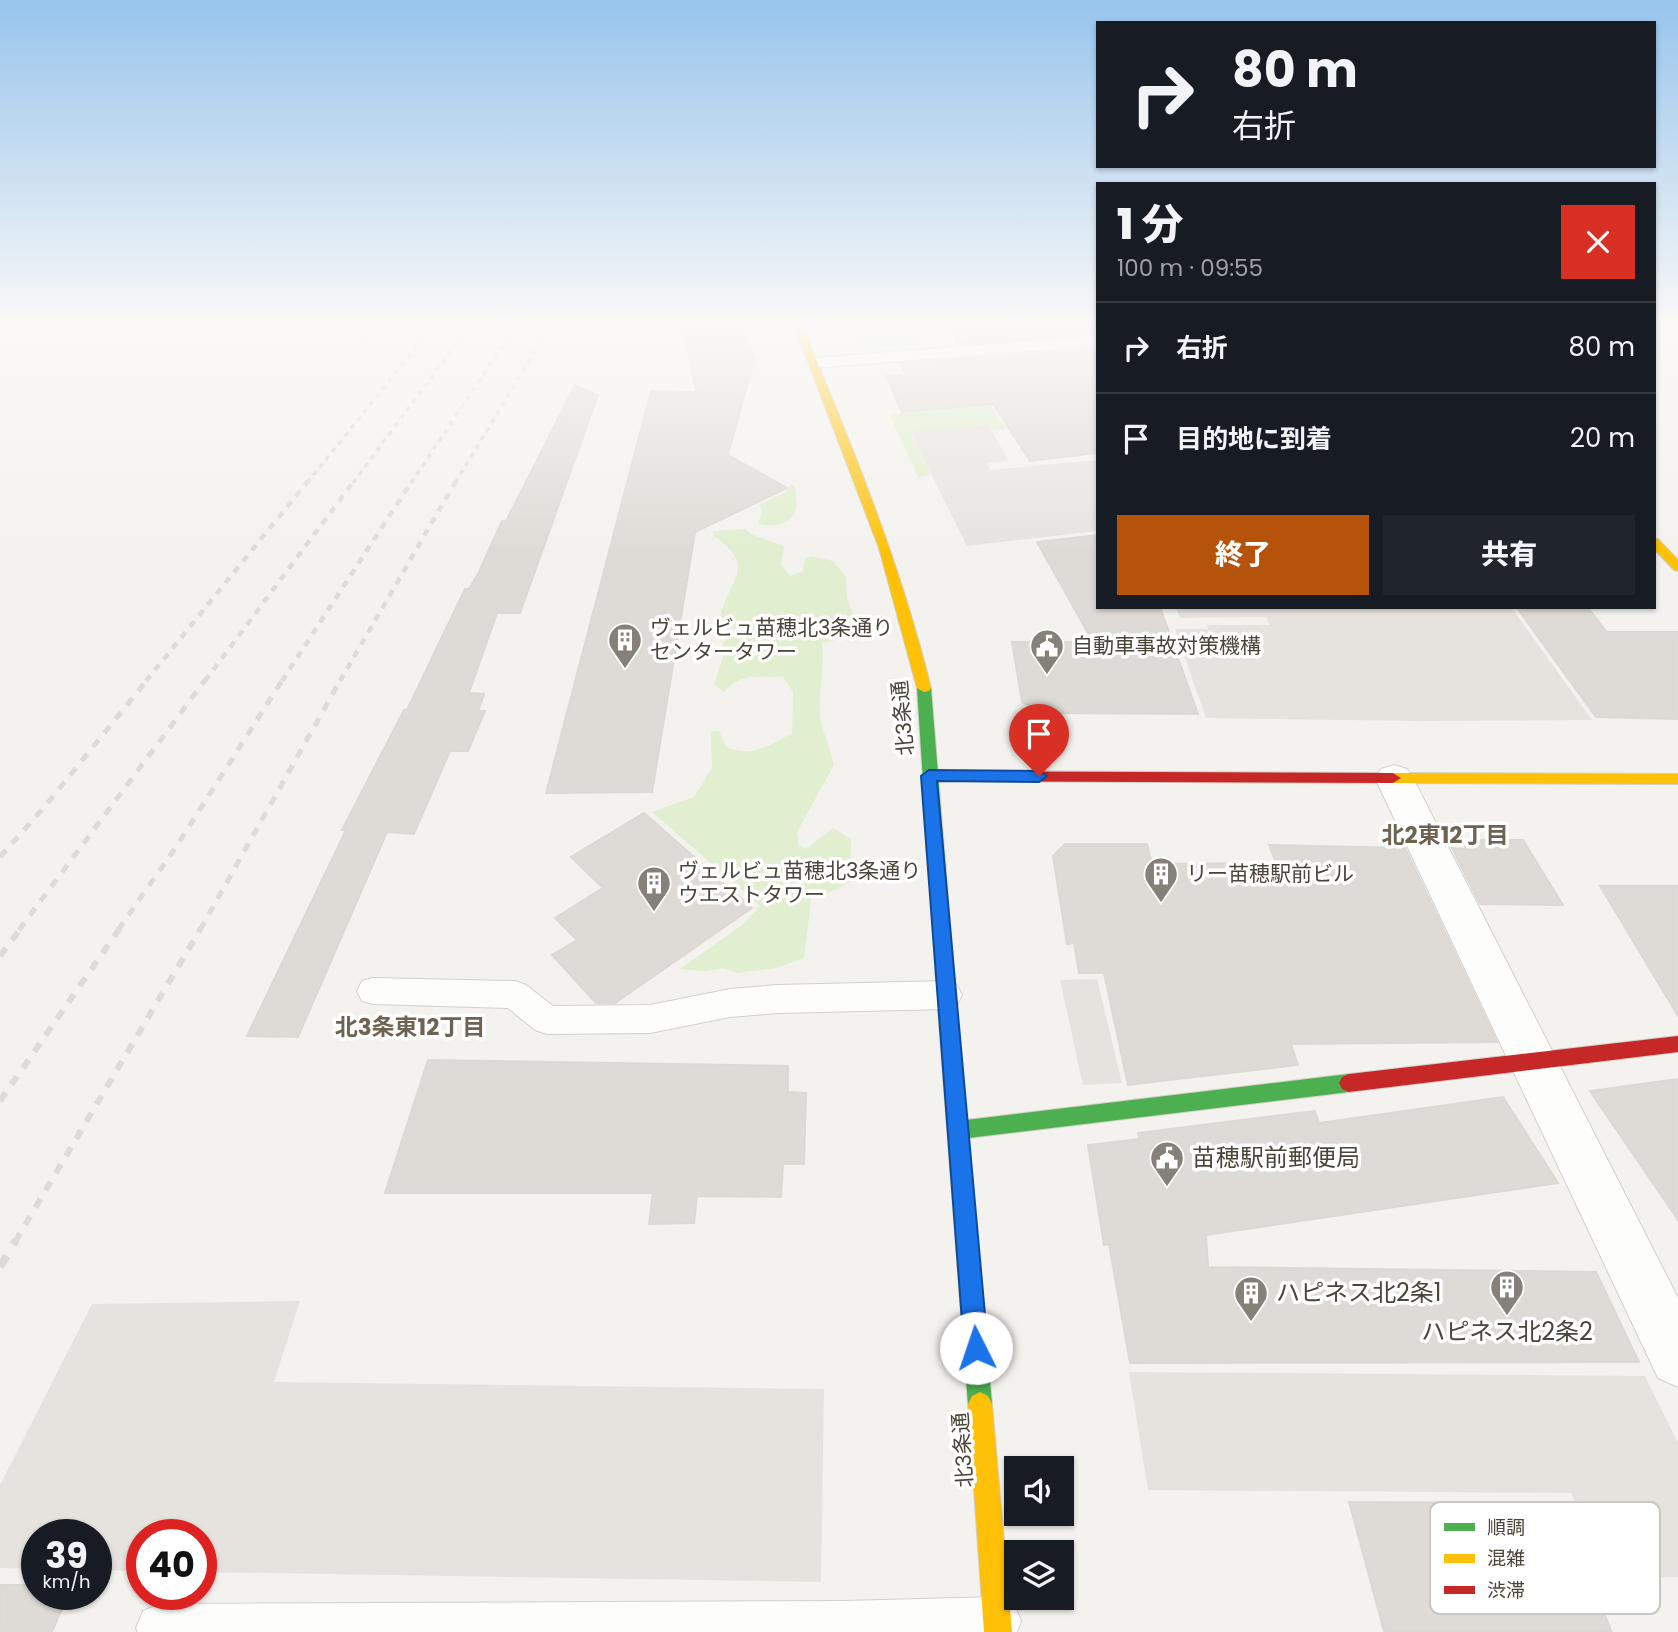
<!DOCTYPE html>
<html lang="ja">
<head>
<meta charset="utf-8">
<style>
  :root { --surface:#171b24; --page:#20242c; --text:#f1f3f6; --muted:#9ea1a6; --line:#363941; --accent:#b45309 }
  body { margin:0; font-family:Poppins,"Noto Sans JP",sans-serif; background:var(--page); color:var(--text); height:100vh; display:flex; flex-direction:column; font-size:26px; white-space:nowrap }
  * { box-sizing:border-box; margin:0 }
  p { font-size:23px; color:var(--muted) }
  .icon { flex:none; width:38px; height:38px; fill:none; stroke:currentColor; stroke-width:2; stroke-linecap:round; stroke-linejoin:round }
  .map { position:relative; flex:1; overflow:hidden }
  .sheet { position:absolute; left:1096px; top:182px; width:560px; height:427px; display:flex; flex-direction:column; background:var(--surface); border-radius:0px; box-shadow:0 2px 5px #0004 }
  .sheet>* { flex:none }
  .banner { position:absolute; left:1096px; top:21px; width:560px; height:147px; border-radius:0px; box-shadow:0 2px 5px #0004; background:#171b24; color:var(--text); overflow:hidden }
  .tools { position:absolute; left:1004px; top:1456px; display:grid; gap:14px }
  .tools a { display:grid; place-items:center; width:70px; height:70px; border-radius:0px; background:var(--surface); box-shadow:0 2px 5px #0004; font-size:35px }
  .speed { position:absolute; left:21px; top:1519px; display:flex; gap:14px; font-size:35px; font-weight:700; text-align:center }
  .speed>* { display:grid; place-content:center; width:91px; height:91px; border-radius:50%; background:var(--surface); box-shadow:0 2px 5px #0004; line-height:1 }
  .speed small { font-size:18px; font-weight:400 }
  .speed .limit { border:10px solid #d22; background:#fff; color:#111 }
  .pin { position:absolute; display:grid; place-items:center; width:60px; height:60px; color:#fff; margin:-72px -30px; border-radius:50% 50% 50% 0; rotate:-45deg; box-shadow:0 0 7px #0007 }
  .pin .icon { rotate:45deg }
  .me { position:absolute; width:77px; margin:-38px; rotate:356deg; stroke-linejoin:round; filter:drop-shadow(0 0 5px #0008) }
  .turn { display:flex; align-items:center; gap:24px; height:147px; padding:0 21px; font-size:32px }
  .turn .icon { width:91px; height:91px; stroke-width:2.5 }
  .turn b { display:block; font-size:49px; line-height:60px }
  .round { display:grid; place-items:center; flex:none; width:74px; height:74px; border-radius:0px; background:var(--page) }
  .head { display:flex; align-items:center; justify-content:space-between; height:119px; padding:0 21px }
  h1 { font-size:42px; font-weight:800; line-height:52px }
  .action { display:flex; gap:14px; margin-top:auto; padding:14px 21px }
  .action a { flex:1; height:80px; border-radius:0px; background:var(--accent); color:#fff; font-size:28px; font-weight:800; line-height:80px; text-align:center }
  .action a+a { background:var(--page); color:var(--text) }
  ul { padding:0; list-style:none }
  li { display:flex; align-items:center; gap:21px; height:91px; padding:0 21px; border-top:2px solid var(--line) }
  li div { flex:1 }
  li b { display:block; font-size:26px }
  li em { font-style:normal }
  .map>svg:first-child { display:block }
  .green { fill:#e1eecf }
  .parking { fill:#e6e3df }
  .building { fill:#dedbd6; stroke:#dcd9d4; stroke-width:2 }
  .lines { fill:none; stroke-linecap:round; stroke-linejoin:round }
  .lane-casing { stroke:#d2d0cb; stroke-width:2 }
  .street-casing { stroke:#d2d0cb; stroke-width:2 }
  .fast-casing { stroke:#d3cfc5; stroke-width:2 }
  .slow-casing { stroke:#d3cfc5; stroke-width:2 }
  .jam-casing { stroke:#d3cfc5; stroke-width:2 }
  .path { stroke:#d3d2cc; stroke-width:2.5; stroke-dasharray:2.5 2.5; stroke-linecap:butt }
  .lane { fill:#fdfdfc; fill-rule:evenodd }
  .street { fill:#fdfdfc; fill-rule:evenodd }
  .fast { fill:#4caf50; fill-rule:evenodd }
  .slow { fill:#ffc107; fill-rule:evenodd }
  .jam { fill:#c62828; fill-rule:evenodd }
  .rail-far4 { stroke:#dbdbda; stroke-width:3.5; stroke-dasharray:5 5; stroke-linecap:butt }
  .rail-far3 { stroke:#dbdbda; stroke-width:4.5; stroke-dasharray:7 7; stroke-linecap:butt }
  .rail-far2 { stroke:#dbdbda; stroke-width:5; stroke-dasharray:9 9; stroke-linecap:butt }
  .rail-far1 { stroke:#dbdbda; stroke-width:6; stroke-dasharray:10 10; stroke-linecap:butt }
  .rail { stroke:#dbdbda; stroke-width:8; stroke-dasharray:13 13; stroke-linecap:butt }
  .route { fill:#1a73e8; stroke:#114b97; stroke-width:2 }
  .labels { text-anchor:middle; stroke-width:7; stroke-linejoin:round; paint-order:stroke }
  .poi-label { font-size:21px; fill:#4b4439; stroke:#fff; text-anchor:start }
  .street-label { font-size:21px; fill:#4b4439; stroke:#fff }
  .neighbourhood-label { font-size:23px; font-weight:bold; fill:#6e6250; stroke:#fff }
  .near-poi-label { font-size:24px; fill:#4b4439; stroke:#fff; text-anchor:start }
  .key { fill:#fff; stroke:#c9c7c4; stroke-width:2 }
  .key-label { font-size:19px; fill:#4b4439 }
</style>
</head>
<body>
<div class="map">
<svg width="1678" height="1632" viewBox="0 0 1678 1632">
  <rect width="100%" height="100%" fill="#f4f2ee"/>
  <g class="green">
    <polygon points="854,323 913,323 916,345 865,349"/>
    <polygon points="990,405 1006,429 991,430 987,425 910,433 931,475 918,477 889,414"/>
    <path d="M 790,484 L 795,486 C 795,493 798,503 796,509 C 793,524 770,529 758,523 L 762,512 L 759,505 L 786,492 Z"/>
    <path d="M 745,529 L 753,535 L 784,546 L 781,564 L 790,576 L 803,571 L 805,559 L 810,556 L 833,561 L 846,577 L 847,598 L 854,616 L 852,636 L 822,643 C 825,668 818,691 820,716 C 821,728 831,750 834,765 L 797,832 L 799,846 L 806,849 L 833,828 L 851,839 L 850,882 L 824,895 L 812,893 L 804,958 L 776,968 L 737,973 L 723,968 L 706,971 L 680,969 L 742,925 L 760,906 L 652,812 L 694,797 L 712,768 L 711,732 L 719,731 L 726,747 C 753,758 768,746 792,733 L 793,692 L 783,677 C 761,676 739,673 724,692 L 714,684 L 723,658 L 723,643 L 730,637 L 750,636 L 746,629 L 723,628 L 719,622 C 726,581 761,568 713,535 L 714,531 Z"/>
  </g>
  <g class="parking">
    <polygon points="988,425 1009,461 987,463 990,470 1097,460 1097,531 967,546 910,432"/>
    <polygon points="1176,607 1511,607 1592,720 1420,721 1206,718 1175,629 1208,629 1207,625 1270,625 1266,617 1180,618"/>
    <polygon points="1097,979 1122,1083 1083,1085 1060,980"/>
    <polygon points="300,1301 274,1382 824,1389 821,1582 201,1572 201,1535 142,1535 142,1571 96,1570 96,1535 37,1535 37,1569 0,1568 0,1485 92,1304"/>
    <polygon points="1129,1372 1645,1376 1678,1443 1678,1577 1607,1578 1571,1493 1148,1490"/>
  </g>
  <g class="building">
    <polygon points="683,323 743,323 754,360 728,455 787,488 695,532 652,792 546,793 651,391 696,392"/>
    <polygon points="951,323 1097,323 1097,334 956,344"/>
    <polygon points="1097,349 1097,453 1030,461 993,404 902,412 886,376 906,375 901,364"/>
    <polygon points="575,385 598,395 520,613 497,613 469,693 484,694 478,711 485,711 468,751 450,751 414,834 387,832 298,1037 247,1036 346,830 342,830 404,710 407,710 465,589 469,589 479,572 502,521 506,521"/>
    <polygon points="1097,535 1097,607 1160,607 1198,714 1046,713 1022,702 1012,642 1093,642 1037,542"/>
    <polygon points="1517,608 1588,608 1607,632 1678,632 1678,719 1596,717"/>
    <polygon points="644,813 752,908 615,1003 596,1003 552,955 577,940 555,918 603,888 571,857"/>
    <polygon points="1461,840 1523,840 1563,905 1480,904 1452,848 1466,849"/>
    <polygon points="1065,844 1147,844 1152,864 1276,863 1269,845 1405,848 1497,1042 1291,1044 1298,1065 1128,1085 1104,973 1079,973 1074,943 1067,944 1053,856"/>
    <polygon points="1600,886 1678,886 1678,1016"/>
    <polygon points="428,1060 788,1066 788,1092 806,1093 804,1164 783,1164 781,1197 697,1196 694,1223 649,1224 653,1193 385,1193"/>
    <polygon points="1678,1079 1678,1220 1590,1091"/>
    <polygon points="1503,1097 1558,1183 1206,1235 1208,1267 1596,1272 1639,1362 1130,1363 1109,1244 1104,1245 1088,1145 1140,1139 1138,1133 1315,1111 1319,1123"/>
    <polygon points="1349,1502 1562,1503 1611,1631 1384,1631"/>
    <polygon points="0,1585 37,1585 37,1594 68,1594 52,1632 0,1632"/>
  </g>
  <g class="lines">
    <g class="lane-casing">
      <g id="lane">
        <polygon points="0,323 33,323 31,326 0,333"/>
        <polygon points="1097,336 1097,346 813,368 805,363 813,358"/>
        <polygon points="373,978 515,981 526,985 553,1006 650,1005 730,989 778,985 946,981 957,985 962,995 957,1005 946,1009 778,1013 730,1017 650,1033 547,1034 535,1030 508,1008 373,1004 362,1001 357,991 362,981"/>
        <polygon points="997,1597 1014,1604 1021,1621 1017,1632 138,1632 136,1628 143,1611 160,1604 844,1601"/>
      </g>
    </g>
    <g class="street-casing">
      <polygon id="street" points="1394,765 1407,769 1413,778 1678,1298 1678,1387 1658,1378 1375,778 1381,769"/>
    </g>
    <g class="fast-casing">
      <polygon id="fast" points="924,684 931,688 966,1120 1349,1074 1356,1077 1359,1083 1356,1089 1349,1092 968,1138 992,1404 988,1412 980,1416 972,1412 968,1404 937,995 917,688"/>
    </g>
    <g class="slow-casing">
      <g id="slow">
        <path d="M 793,323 L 801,323 C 851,443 900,562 931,688 L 929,691 L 924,692 L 917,688 L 879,548 Z"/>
        <polygon points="1654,538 1658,539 1678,560 1678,571 1674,570 1654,549"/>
        <polygon points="1393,773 1678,774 1678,784 1393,783 1385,778"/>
        <polygon points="980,1392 988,1396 992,1404 1012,1632 984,1632 968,1404 972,1396"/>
      </g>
    </g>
    <g class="jam-casing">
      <g id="jam">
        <polygon points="929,771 1393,773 1401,778 1393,783 929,781 921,776"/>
        <polygon points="1678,1036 1678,1052 1349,1092 1342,1089 1339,1083 1342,1077 1349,1074"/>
      </g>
    </g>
    <polyline class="path" points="321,323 315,328 372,332 361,341"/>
    <use href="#lane" class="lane"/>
    <use href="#street" class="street"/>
    <use href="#fast" class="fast"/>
    <use href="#slow" class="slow"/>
    <use href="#jam" class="jam"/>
    <g class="rail-far4">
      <polyline points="307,483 436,323"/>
      <polyline points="353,483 472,323"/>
      <polyline points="411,483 518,323"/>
      <polyline points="455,483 552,323"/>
    </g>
    <g class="rail-far3">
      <polyline points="146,681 308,481"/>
      <polyline points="205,681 354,481"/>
      <polyline points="282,681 412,481"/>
      <polyline points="340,681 456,481"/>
    </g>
    <g class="rail-far2">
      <polyline points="0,857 46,805 148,679"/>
      <polyline points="19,930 206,679"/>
      <polyline points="118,930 176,847 283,679"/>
      <polyline points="200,930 341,679"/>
    </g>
    <g class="rail-far1">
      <polyline points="0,956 21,928"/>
      <polyline points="0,1101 120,928"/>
      <polyline points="15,1242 201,928"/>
    </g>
    <polyline class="rail" points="0,1267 16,1240"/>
  </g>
  <linearGradient id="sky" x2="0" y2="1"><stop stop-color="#98c4ec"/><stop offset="0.59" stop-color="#faf9f7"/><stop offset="1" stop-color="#faf9f7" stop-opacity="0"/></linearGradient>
  <rect width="1678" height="552" fill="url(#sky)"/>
  <polygon class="route" points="929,770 1039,771 1047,776 1039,782 937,781 988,1348 984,1357 976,1360 967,1357 964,1348 921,776"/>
  <defs>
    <g id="building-pin" transform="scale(1.75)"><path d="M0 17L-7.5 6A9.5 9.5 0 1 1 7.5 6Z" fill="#868178" stroke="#fff"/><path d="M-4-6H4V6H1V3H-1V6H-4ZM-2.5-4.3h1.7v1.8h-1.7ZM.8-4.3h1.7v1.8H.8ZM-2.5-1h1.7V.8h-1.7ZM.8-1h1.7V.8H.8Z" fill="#fff"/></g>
    <g id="civic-pin" transform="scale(1.75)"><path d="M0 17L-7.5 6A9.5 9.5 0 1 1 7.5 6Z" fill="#868178" stroke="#fff"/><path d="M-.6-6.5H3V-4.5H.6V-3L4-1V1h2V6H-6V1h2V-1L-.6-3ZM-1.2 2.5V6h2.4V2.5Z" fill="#fff"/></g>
  </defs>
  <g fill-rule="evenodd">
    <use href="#building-pin" x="625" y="640"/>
    <use href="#civic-pin" x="1047" y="646"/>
    <use href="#building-pin" x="1161" y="874"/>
    <use href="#building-pin" x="654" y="883"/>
    <use href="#civic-pin" x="1167" y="1158"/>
    <use href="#building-pin" x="1507" y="1287"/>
    <use href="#building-pin" x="1251" y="1293"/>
  </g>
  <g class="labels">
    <g class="poi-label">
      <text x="650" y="635">ヴェルビュ苗穂北3条通り<tspan x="650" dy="24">センタータワー</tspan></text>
      <text x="1072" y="653">自動車事故対策機構</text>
      <text x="678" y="878">ヴェルビュ苗穂北3条通り<tspan x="678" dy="24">ウエストタワー</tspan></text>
      <text x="1186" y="881">リー苗穂駅前ビル</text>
    </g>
    <g class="street-label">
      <text transform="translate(903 718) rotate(-95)" y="7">北3条通</text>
      <text transform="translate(963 1450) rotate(-94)" y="7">北3条通</text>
    </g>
    <g class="neighbourhood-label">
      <text x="1445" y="843">北2東12丁目</text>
      <text x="410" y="1035">北3条東12丁目</text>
    </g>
    <g class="near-poi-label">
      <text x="1192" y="1166">苗穂駅前郵便局</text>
      <text x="1276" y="1301">ハピネス北2条1</text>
      <text x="1507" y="1340" text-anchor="middle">ハピネス北2条2</text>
    </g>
  </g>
  <rect x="1430" y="1502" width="230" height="112" rx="10" class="key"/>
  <rect x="1444" y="1523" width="31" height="8" fill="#4caf50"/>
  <rect x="1444" y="1554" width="31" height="9" fill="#ffc107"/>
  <rect x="1444" y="1586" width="31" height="8" fill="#c62828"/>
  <g class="key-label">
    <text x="1487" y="1534">順調</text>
    <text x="1487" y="1565">混雑</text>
    <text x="1487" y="1597">渋滞</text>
  </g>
</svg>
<div class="tools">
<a><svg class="icon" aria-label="sound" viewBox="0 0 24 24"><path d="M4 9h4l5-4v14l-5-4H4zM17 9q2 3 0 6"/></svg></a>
<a><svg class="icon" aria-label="layers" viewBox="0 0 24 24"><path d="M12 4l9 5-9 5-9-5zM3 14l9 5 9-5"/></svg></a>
</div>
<div class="speed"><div>39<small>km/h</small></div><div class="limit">40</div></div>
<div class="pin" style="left:1039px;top:776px;background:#d93025"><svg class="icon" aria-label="arrive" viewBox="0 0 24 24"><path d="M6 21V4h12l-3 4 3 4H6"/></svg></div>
<svg class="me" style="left:976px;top:1348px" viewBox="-20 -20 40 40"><circle r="19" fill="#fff"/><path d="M0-13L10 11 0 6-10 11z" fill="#1a73e8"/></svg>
<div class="banner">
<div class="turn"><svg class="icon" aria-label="right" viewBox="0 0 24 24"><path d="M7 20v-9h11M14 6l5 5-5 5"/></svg><div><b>80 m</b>右折</div></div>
</div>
<section class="sheet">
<div class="head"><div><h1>1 分</h1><p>100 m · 09:55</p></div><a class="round" style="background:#d93025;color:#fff"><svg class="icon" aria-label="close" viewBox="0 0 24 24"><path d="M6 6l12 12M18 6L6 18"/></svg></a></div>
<ul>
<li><svg class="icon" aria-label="right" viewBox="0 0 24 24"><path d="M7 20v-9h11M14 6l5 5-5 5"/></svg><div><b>右折</b></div><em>80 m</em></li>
<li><svg class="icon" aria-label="arrive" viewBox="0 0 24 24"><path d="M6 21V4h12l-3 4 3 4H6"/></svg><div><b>目的地に到着</b></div><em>20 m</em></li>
</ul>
<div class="action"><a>終了</a><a>共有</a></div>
</section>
</div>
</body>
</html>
